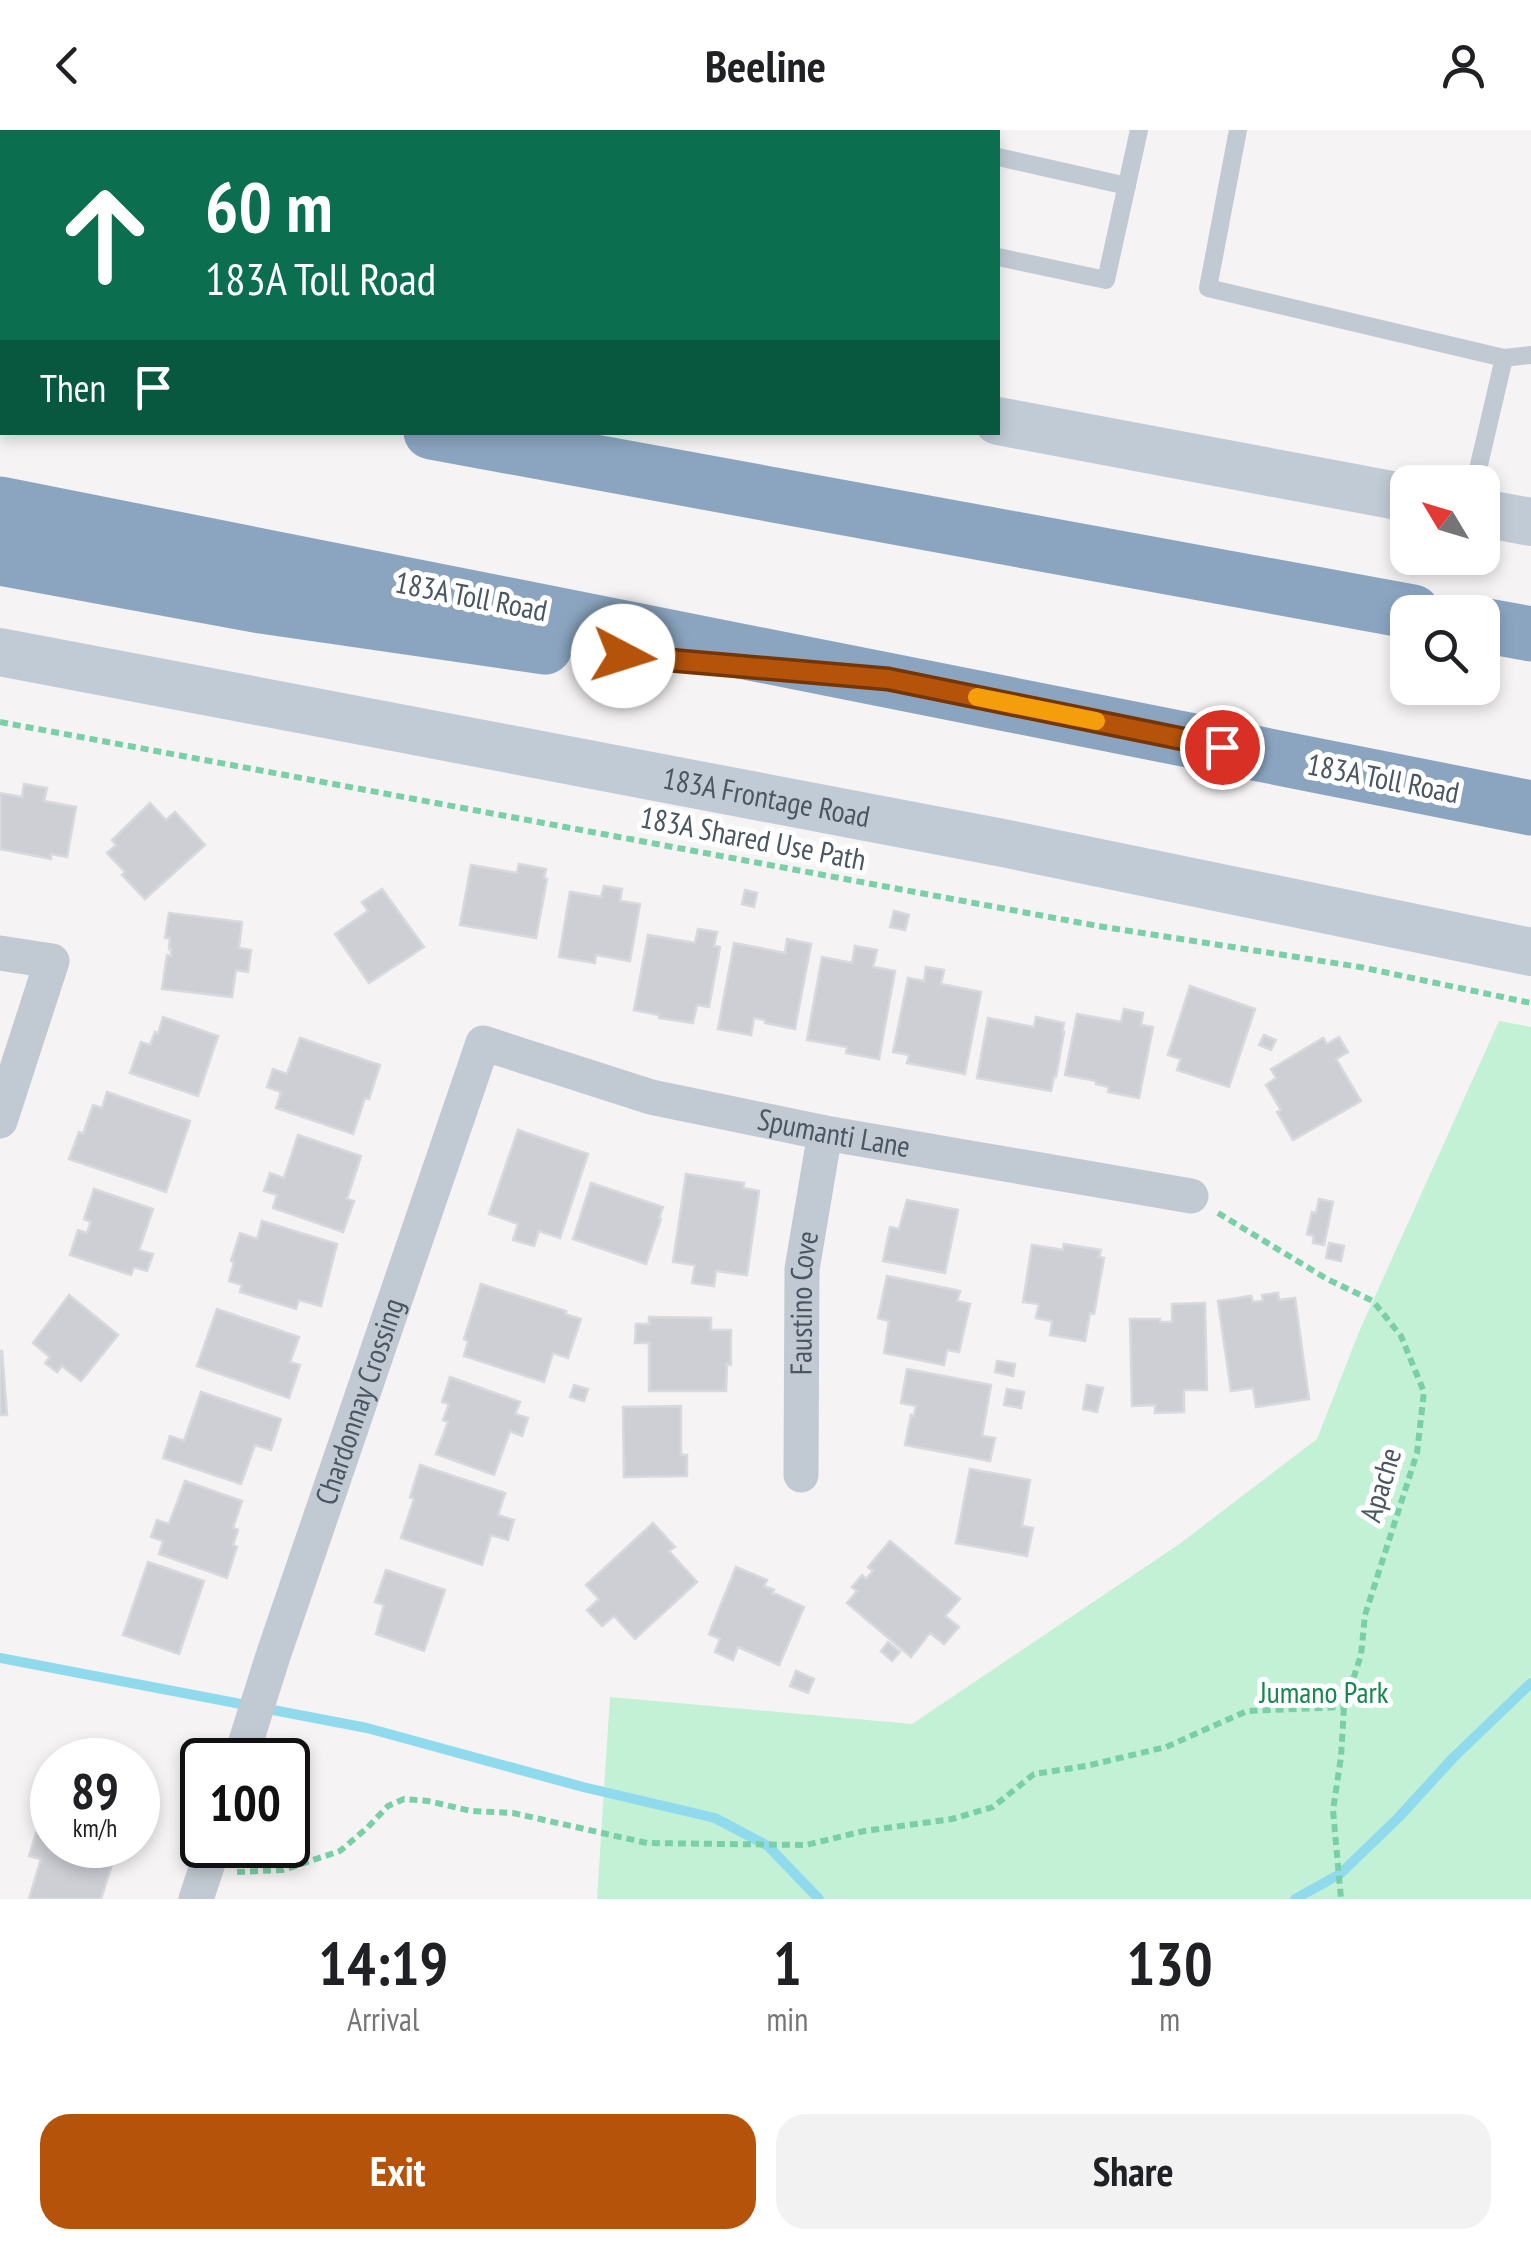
<!DOCTYPE html>
<html lang="en">
<head>
<meta charset="utf-8">
<style>
  :root { --surface:#fff; --page:#f2f2f2; --text:#202124; --muted:#757577; --accent:#b45309 }
  body { margin:0; font-family:"PT Sans Narrow",sans-serif; background:var(--page); color:var(--text); height:100vh; display:flex; flex-direction:column; font-size:38px; white-space:nowrap }
  * { box-sizing:border-box; margin:0 }
  p { font-size:32px; color:var(--muted) }
  .icon { flex:none; width:55px; height:55px; fill:none; stroke:currentColor; stroke-width:2; stroke-linecap:round; stroke-linejoin:round }
  .map { position:relative; height:1769px; overflow:hidden }
  .side { display:flex; flex-direction:column; background:var(--surface); flex:1 }
  .side>* { flex:none }
  .hud { position:absolute; left:0px; top:0px; width:1000px; height:305px; box-shadow:0 5px 15px #0003; background:#0b6e4f; color:#fff; overflow:hidden }
  .needle { width:65px; rotate:308deg }
  .tools { position:absolute; left:1390px; top:335px; display:grid; gap:20px }
  .tools a { display:grid; place-items:center; width:110px; height:110px; border-radius:20px; background:var(--surface); box-shadow:0 5px 15px #0003; font-size:50px }
  .speed { position:absolute; left:30px; top:1608px; display:flex; gap:20px; font-size:50px; font-weight:700; text-align:center }
  .speed>* { display:grid; place-content:center; width:130px; height:130px; border-radius:50%; background:var(--surface); box-shadow:0 5px 15px #0003; line-height:1 }
  .speed small { font-size:25px; font-weight:400 }
  .speed .limit { border:5px solid #111; border-radius:15px; background:#fff; color:#111 }
  .pin { position:absolute; display:grid; place-items:center; width:85px; height:85px; color:#fff; margin:-42px; border:5px solid #fff; border-radius:50%; box-shadow:0 2px 10px #0007 }
  .me { position:absolute; width:110px; margin:-55px; rotate:95deg; stroke-linejoin:round; filter:drop-shadow(0 0 8px #0008) }
  .turn { display:flex; align-items:center; gap:35px; height:210px; padding:0 40px; font-size:45px }
  .turn .icon { width:130px; height:130px; stroke-width:2.5 }
  .turn b { display:block; font-size:70px; line-height:85px }
  .then { display:flex; align-items:center; height:95px; padding:0 40px; background:#0003; gap:20px; font-size:38px }
  .eta { display:flex; justify-content:space-evenly; align-items:center; height:170px; text-align:center }
  .eta b { font-size:60px; font-weight:800; line-height:70px }
  .action { display:flex; gap:20px; margin-top:auto; padding:20px 40px }
  .action a { flex:1; height:115px; border-radius:30px; background:var(--accent); color:#fff; font-size:40px; font-weight:800; line-height:115px; text-align:center }
  .action a+a { background:var(--page); color:var(--text) }
  header { display:flex; justify-content:space-between; align-items:center; height:130px; padding:0 40px; background:var(--surface); font-size:45px; font-weight:800 }
  .map>svg:first-child { display:block }
  .green { fill:#c3f1d5 }
  .lines { fill:none; stroke-linecap:round; stroke-linejoin:round }
  .stream { stroke:#90daee; stroke-width:10 }
  .building { fill:#cdcfd5; stroke:#d7d9de; stroke-width:2.5 }
  .path { stroke:#7ad0a6; stroke-width:6; stroke-dasharray:8 5; stroke-linecap:butt }
  .lane { stroke:#c1cad2; stroke-width:18 }
  .street { stroke:#c1cad2; stroke-width:35 }
  .secondary { stroke:#c1cbd6; stroke-width:48 }
  .highway { stroke:#8ba5c1; stroke-width:55 }
  .route-casing { stroke:#753606; stroke-width:25 }
  .route { stroke:#b45309; stroke-width:18 }
  .slow { stroke:#f59e0b; stroke-width:18 }
  .labels { text-anchor:middle; stroke-width:10; stroke-linejoin:round; paint-order:stroke }
  .street-label { font-size:30px; fill:#4a5661; stroke:#fff }
  .park-label { font-size:30px; fill:#17864f; stroke:#fff }
</style>
</head>
<body>
<header><svg class="icon" aria-label="back" viewBox="0 0 24 24"><path d="M15 5l-7 7 7 7"/></svg>Beeline<svg class="icon" aria-label="person" viewBox="0 0 24 24"><circle cx="12" cy="8" r="4"/><path d="M4 21q1-7 8-7t8 7"/></svg></header>
<div class="map">
<svg width="1531" height="1769" viewBox="0 0 1531 1769">
  <rect width="100%" height="100%" fill="#f5f3f3"/>
  <polygon class="green" points="1499,891 1531,897 1531,1769 597,1769 610,1567 912,1594 1178,1415 1317,1309 1359,1202"/>
  <g class="lines">
    <g class="stream">
      <polyline points="0,1528 367,1598 583,1657 715,1688 768,1716 819,1769"/>
      <polyline points="1295,1769 1340,1744 1399,1687 1453,1628 1531,1553"/>
    </g>
  </g>
  <g class="building">
    <polygon points="24,654 47,658 44,671 76,677 67,727 51,724 51,729 0,719 0,663 22,667"/>
    <polygon points="150,673 166,690 175,682 205,715 145,769 122,745 125,742 107,723 116,715 112,710"/>
    <polygon points="519,734 546,739 544,748 547,749 536,808 460,795 471,735 517,743"/>
    <polygon points="604,756 622,759 620,771 640,774 630,831 596,825 595,833 559,827 570,762 601,767"/>
    <polygon points="382,759 424,817 369,853 335,804 368,781 362,772"/>
    <polygon points="745,760 757,763 754,777 742,774"/>
    <polygon points="894,781 909,785 905,800 890,797"/>
    <polygon points="169,783 242,792 239,818 251,820 248,842 236,840 232,867 162,859 167,825 171,826 171,819 169,819 170,808 165,808"/>
    <polygon points="698,799 717,802 714,816 720,817 709,877 697,875 693,893 659,888 659,885 634,880 648,805 695,813"/>
    <polygon points="787,809 811,814 795,899 765,893 765,890 754,888 751,905 718,899 734,813 785,823"/>
    <polygon points="855,816 877,820 873,837 895,841 879,929 846,923 847,917 807,910 822,827 852,833"/>
    <polygon points="926,837 944,840 941,854 981,862 965,944 907,933 909,925 893,922 908,848 924,851"/>
    <polygon points="1190,856 1255,879 1229,957 1177,940 1181,929 1168,925"/>
    <polygon points="1124,879 1143,883 1141,895 1153,897 1139,968 1108,962 1109,957 1096,954 1096,951 1065,945 1077,884 1121,892"/>
    <polygon points="163,887 218,906 198,966 130,943 141,912 150,915 155,902 158,904"/>
    <polygon points="1036,887 1064,893 1062,902 1064,902 1056,947 1054,947 1051,961 977,948 988,888 1034,897"/>
    <polygon points="1264,905 1276,910 1271,920 1259,915"/>
    <polygon points="1339,907 1348,922 1336,929 1361,971 1293,1010 1277,982 1281,980 1266,955 1276,948 1271,939 1323,908 1327,914"/>
    <polygon points="300,908 380,935 369,969 365,968 353,1004 276,978 281,962 267,957 273,939 287,944"/>
    <polygon points="107,962 190,991 166,1062 69,1029 79,1002 83,1004 93,975 102,978"/>
    <polygon points="518,1000 588,1024 560,1108 539,1101 534,1116 513,1110 518,1094 489,1084"/>
    <polygon points="298,1005 361,1026 347,1069 354,1071 343,1102 273,1078 277,1065 264,1061 270,1043 284,1048"/>
    <polygon points="686,1044 744,1053 743,1058 759,1061 747,1145 716,1141 714,1156 692,1153 695,1135 673,1132"/>
    <polygon points="591,1053 663,1077 659,1088 661,1089 646,1134 573,1109"/>
    <polygon points="94,1059 153,1079 139,1120 153,1124 147,1141 134,1137 131,1145 70,1125 78,1100 87,1103 91,1092 84,1089"/>
    <polygon points="1319,1069 1333,1072 1324,1115 1313,1113 1314,1106 1307,1104 1312,1082 1316,1083"/>
    <polygon points="907,1070 958,1080 945,1143 883,1131 890,1097 899,1099"/>
    <polygon points="262,1091 337,1114 321,1176 299,1170 296,1179 240,1162 242,1155 229,1151 234,1132 231,1131 240,1103 257,1109"/>
    <polygon points="1329,1113 1344,1116 1341,1131 1326,1128"/>
    <polygon points="1064,1114 1101,1120 1099,1127 1104,1128 1094,1184 1090,1183 1085,1211 1050,1205 1052,1191 1036,1188 1039,1174 1023,1172 1032,1115 1063,1120"/>
    <polygon points="887,1146 960,1161 957,1171 970,1174 959,1222 947,1220 944,1235 884,1223 889,1191 878,1188"/>
    <polygon points="481,1154 566,1181 565,1184 581,1189 568,1228 553,1223 544,1252 464,1226 468,1211 464,1209"/>
    <polygon points="1278,1163 1279,1170 1295,1168 1309,1269 1256,1277 1253,1258 1231,1261 1218,1171 1251,1166 1253,1172 1263,1171 1262,1165"/>
    <polygon points="69,1165 118,1205 81,1251 62,1236 57,1242 45,1233 50,1227 33,1213"/>
    <polygon points="1205,1173 1207,1260 1184,1260 1184,1282 1155,1283 1155,1275 1132,1276 1130,1189 1160,1189 1160,1192 1172,1192 1172,1174"/>
    <polygon points="217,1179 299,1207 290,1232 300,1235 289,1268 197,1236"/>
    <polygon points="649,1187 711,1188 711,1200 731,1200 731,1235 727,1234 726,1261 649,1261 649,1213 635,1213 636,1194 649,1194"/>
    <polygon points="0,1221 2,1221 7,1285 0,1285"/>
    <polygon points="997,1231 1015,1234 1013,1246 995,1242"/>
    <polygon points="907,1239 991,1255 982,1306 995,1308 990,1331 905,1315 911,1285 914,1286 916,1276 901,1273"/>
    <polygon points="450,1247 520,1272 515,1284 528,1288 522,1306 510,1301 494,1345 436,1324 448,1292 443,1290 449,1274 442,1272"/>
    <polygon points="574,1255 588,1259 584,1271 570,1267"/>
    <polygon points="1087,1255 1103,1258 1097,1282 1083,1279"/>
    <polygon points="1007,1259 1024,1262 1021,1278 1004,1275"/>
    <polygon points="201,1262 281,1289 271,1320 255,1315 241,1354 163,1328 170,1306 184,1311"/>
    <polygon points="681,1276 681,1325 687,1325 687,1346 624,1347 623,1277"/>
    <polygon points="420,1335 505,1363 498,1385 514,1390 508,1410 491,1405 482,1435 401,1408 414,1369 410,1367"/>
    <polygon points="970,1339 1030,1350 1022,1396 1033,1398 1027,1426 956,1413"/>
    <polygon points="185,1351 242,1371 233,1398 238,1400 233,1415 237,1417 227,1448 159,1424 163,1411 151,1407 157,1390 169,1394"/>
    <polygon points="653,1393 675,1417 669,1421 697,1452 635,1509 614,1486 602,1496 587,1480 599,1469 586,1455"/>
    <polygon points="890,1411 960,1469 945,1486 959,1497 944,1514 930,1503 911,1527 847,1473 857,1461 852,1457 862,1445 866,1449 873,1441 868,1437"/>
    <polygon points="148,1432 204,1451 179,1524 123,1505"/>
    <polygon points="736,1437 767,1450 764,1456 774,1460 772,1464 776,1464 804,1477 779,1535 738,1517 733,1530 715,1522 720,1509 709,1504"/>
    <polygon points="386,1440 445,1460 424,1521 376,1504 384,1475 375,1472"/>
    <polygon points="888,1512 900,1522 892,1531 881,1521"/>
    <polygon points="796,1541 814,1549 808,1563 790,1556"/>
    <polygon points="36,1703 52,1708 52,1715 73,1715 114,1728 101,1769 29,1769 41,1729 29,1726"/>
  </g>
  <g class="lines">
    <g class="path">
      <polyline points="0,592 1098,796 1360,837 1531,873"/>
      <polyline points="1218,1083 1327,1149 1373,1171 1401,1206 1424,1262 1417,1323 1365,1485 1361,1525 1344,1577 1341,1627 1333,1680 1341,1769"/>
      <polyline points="237,1742 283,1740 340,1721 367,1698 388,1676 404,1669 428,1671 471,1681 513,1683 647,1713 806,1715 864,1701 952,1689 993,1677 1034,1644 1086,1636 1166,1617 1247,1581 1344,1577"/>
    </g>
    <g class="lane">
      <polyline points="873,0 885,2"/>
      <polyline points="1238,0 1208,158 1504,228 1531,225"/>
      <polyline points="998,27 1127,56"/>
      <polyline points="998,127 1106,150 1139,0"/>
      <polyline points="1475,352 1504,228"/>
    </g>
    <g class="street">
      <polyline points="722,2 722,0"/>
      <polyline points="772,2 772,0"/>
      <polyline points="0,823 52,831 0,991"/>
      <path id="s1" d="M 801,1345 L 802,1139 L 825,1003"/>
      <path id="s2" d="M 240,1630 L 274,1523 L 483,913 L 651,967 L 825,1003 L 1191,1066"/>
      <polyline points="196,1769 214,1715"/>
    </g>
    <g class="secondary">
      <polyline points="0,101 2,102"/>
      <polyline points="998,291 1408,368"/>
      <polyline points="1482,383 1531,392"/>
      <path id="s3" d="M 0,522 L 1008,714 L 1531,822"/>
    </g>
    <g class="highway">
      <polyline points="0,224 2,224"/>
      <polyline points="431,302 1413,482"/>
      <polyline points="0,374 1531,678"/>
      <polyline points="0,428 255,475 545,517"/>
      <polyline points="1482,495 1531,504"/>
    </g>
  </g>
  <g class="lines">
    <g class="route-casing">
      <polyline id="route" points="623,526 888,549 1222,617"/>
    </g>
    <use href="#route" class="route"/>
    <polyline class="slow" points="977,567 1096,591"/>
  </g>
  <g class="labels">
    <g class="street-label">
      <text transform="translate(471 467) rotate(11)" y="10">183A Toll Road</text>
      <text transform="translate(1383 649) rotate(11)" y="10">183A Toll Road</text>
      <text dy="10" stroke="none"><textPath href="#s3" startOffset="780">183A Frontage Road</textPath></text>
      <text transform="translate(753 709) rotate(11)" y="10">183A Shared Use Path</text>
      <text dy="10" stroke="none"><textPath href="#s2" startOffset="1120">Spumanti Lane</textPath></text>
      <text dy="10" stroke="none"><textPath href="#s1" startOffset="172">Faustino Cove</textPath></text>
      <text dy="10" stroke="none"><textPath href="#s2" startOffset="378">Chardonnay Crossing</textPath></text>
      <text transform="translate(1381 1355) rotate(-73)" y="10">Apache</text>
    </g>
    <g class="park-label">
      <text x="1324" y="1573">Jumano Park</text>
    </g>
  </g>
</svg>
<div class="tools">
<a><svg class="needle" viewBox="-14 -14 28 28"><path d="M0-13l5 13h-10z" fill="#e53935"/><path d="M0 13l5-13h-10z" fill="#757577"/></svg></a>
<a><svg class="icon" aria-label="search" viewBox="0 0 24 24"><circle cx="10" cy="10" r="6"/><path d="M15 15l6 6"/></svg></a>
</div>
<div class="speed"><div>89<small>km/h</small></div><div class="limit">100</div></div>
<div class="pin" style="left:1222px;top:617px;background:#d93025"><svg class="icon" aria-label="arrive" viewBox="0 0 24 24"><path d="M6 21V4h12l-3 4 3 4H6"/></svg></div>
<svg class="me" style="left:623px;top:526px" viewBox="-20 -20 40 40"><circle r="19" fill="#fff"/><path d="M0-13L10 11 0 6-10 11z" fill="#b45309"/></svg>
<div class="hud">
<div class="turn"><svg class="icon" aria-label="ahead" viewBox="0 0 24 24"><path d="M12 20V5M6 11l6-6 6 6"/></svg><div><b>60 m</b>183A Toll Road</div></div>
<div class="then">Then<svg class="icon" aria-label="arrive" viewBox="0 0 24 24"><path d="M6 21V4h12l-3 4 3 4H6"/></svg></div>
</div>
</div>
<section class="side">
<div class="eta">
<div><b>14:19</b><p>Arrival</p></div>
<div><b>1</b><p>min</p></div>
<div><b>130</b><p>m</p></div>
</div>
<div class="action"><a>Exit</a><a>Share</a></div>
</section>
</body>
</html>
